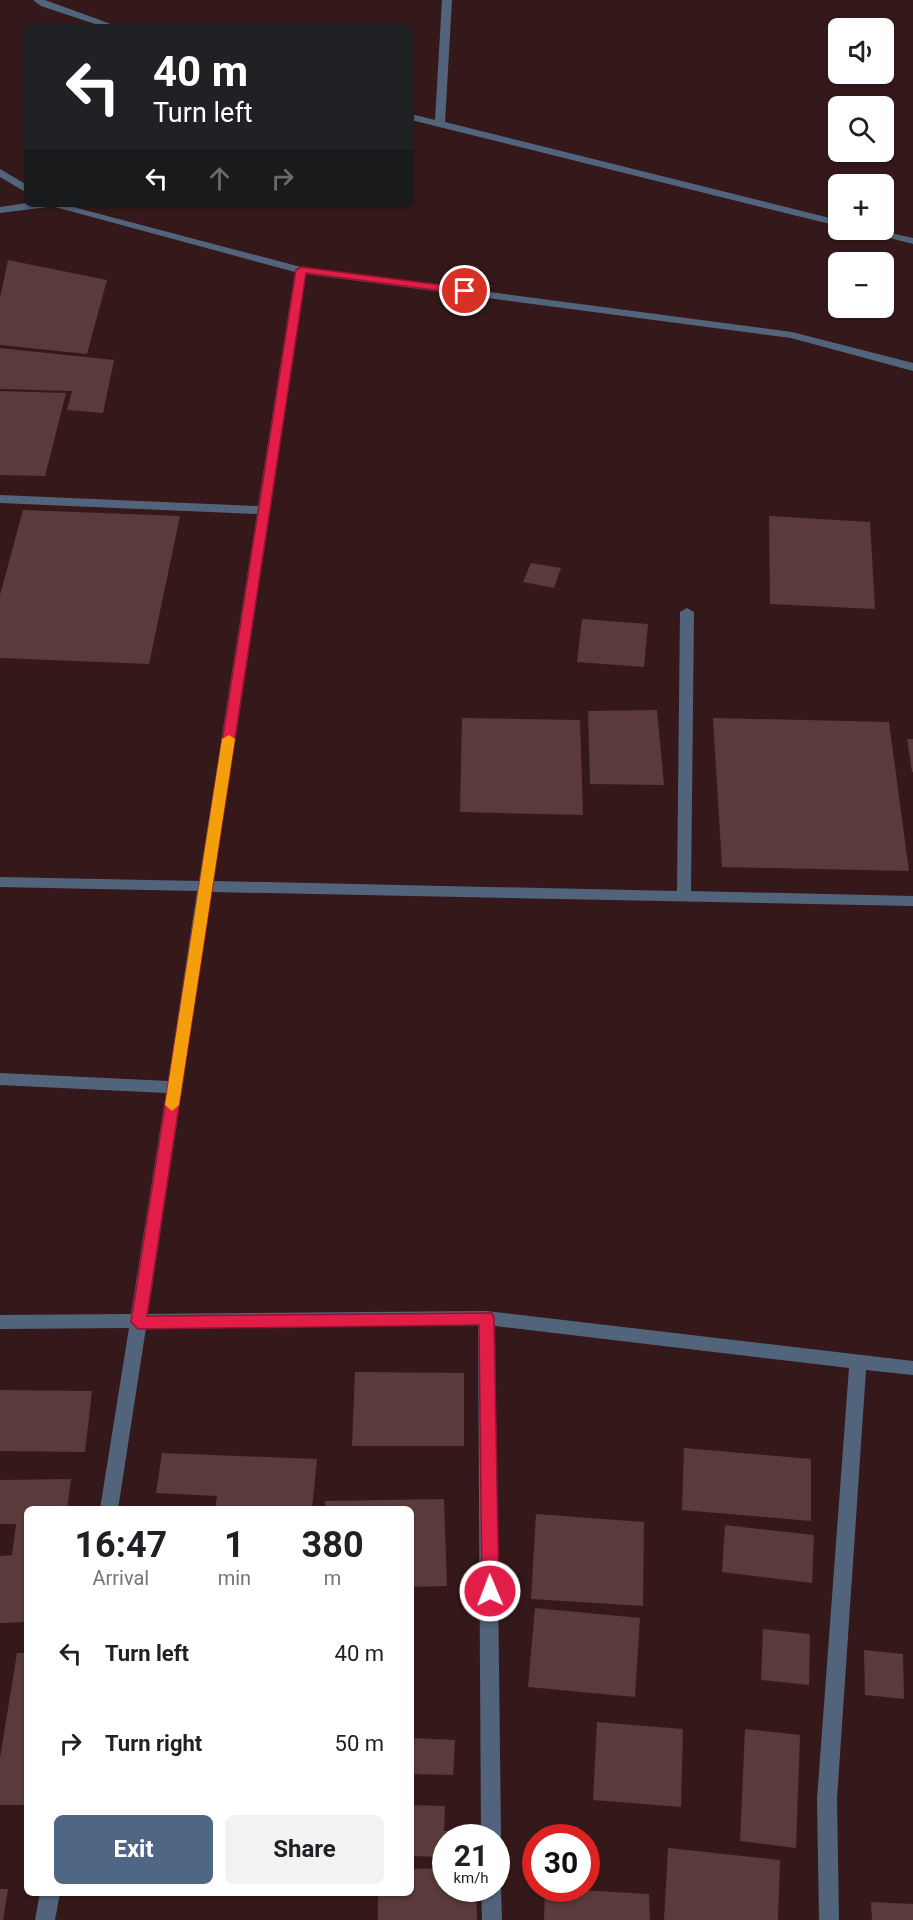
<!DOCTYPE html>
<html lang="en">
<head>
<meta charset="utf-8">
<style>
  :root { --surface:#fff; --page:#f2f2f2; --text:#202124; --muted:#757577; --accent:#506685 }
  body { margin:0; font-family:Roboto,sans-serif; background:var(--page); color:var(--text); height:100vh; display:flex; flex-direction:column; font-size:22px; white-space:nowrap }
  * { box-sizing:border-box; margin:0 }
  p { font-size:20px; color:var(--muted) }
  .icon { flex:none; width:33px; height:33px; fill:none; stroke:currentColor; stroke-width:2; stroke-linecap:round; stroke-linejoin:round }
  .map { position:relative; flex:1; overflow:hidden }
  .sheet { position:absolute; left:24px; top:1506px; width:390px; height:390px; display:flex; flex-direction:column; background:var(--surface); border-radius:9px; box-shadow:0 2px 4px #0004 }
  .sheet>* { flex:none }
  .hud { position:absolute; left:24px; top:24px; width:390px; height:183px; border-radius:9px; box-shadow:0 2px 4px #0004; background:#202124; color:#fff; overflow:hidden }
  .tools { position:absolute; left:828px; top:18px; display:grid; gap:12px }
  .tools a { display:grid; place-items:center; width:66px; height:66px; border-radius:9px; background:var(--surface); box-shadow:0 2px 4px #0004; font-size:30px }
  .speed { position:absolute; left:432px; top:1824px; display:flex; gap:12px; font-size:30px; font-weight:700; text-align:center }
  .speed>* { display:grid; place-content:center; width:78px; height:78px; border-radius:50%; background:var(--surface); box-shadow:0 2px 4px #0004; line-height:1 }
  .speed small { font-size:15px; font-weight:400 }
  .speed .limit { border:9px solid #d22; background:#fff; color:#111 }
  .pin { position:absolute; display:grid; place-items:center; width:51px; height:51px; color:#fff; margin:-26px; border:3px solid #fff; border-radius:50%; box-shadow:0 2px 6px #0007 }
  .me { position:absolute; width:66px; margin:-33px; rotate:359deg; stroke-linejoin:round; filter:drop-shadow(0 0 4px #0008) }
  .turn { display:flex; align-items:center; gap:21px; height:126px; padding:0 30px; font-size:27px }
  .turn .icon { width:78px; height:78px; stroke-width:2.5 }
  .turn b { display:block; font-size:42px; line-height:51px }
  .lanes { display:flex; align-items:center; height:57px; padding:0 30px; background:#0003; justify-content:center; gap:30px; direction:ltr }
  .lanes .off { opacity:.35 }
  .eta { display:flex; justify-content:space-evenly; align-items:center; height:102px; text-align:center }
  .eta b { font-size:36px; font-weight:700; line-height:42px }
  .action { display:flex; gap:12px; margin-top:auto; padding:12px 30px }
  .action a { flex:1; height:69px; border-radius:9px; background:var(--accent); color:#fff; font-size:24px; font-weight:700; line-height:69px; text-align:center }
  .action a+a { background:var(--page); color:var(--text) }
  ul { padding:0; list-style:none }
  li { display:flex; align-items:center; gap:18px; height:90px; padding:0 30px }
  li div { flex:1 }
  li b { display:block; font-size:22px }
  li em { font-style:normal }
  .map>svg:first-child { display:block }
  .building { fill:#5a3a3a }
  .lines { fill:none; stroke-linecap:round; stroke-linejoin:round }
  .service { fill:#52647c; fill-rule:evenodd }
  .minor { fill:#52647c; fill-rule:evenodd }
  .route { fill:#e11d48; stroke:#92132f; stroke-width:1.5 }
  .slow { fill:#f59e0b }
</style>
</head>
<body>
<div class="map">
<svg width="913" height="1920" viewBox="0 0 913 1920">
  <rect width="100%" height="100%" fill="#35191a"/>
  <g class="building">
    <polygon points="8,260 107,280 87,354 0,345 0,298"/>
    <polygon points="0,348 114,360 103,413 67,410 72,391 0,389"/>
    <polygon points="0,391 66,393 45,476 0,475"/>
    <polygon points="23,510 180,516 149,664 0,658 0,595"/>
    <polygon points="769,516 870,522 875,609 770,604"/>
    <polygon points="531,563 561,568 554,588 523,582"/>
    <polygon points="582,619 648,624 644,667 577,662"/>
    <polygon points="657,710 664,785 590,784 588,711"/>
    <polygon points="462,718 580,720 583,815 460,812"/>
    <polygon points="713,718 889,722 909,871 722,867"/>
    <polygon points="907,739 913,739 913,772 912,772"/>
    <polygon points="355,1372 464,1373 464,1446 352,1446"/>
    <polygon points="0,1390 92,1391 85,1452 0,1451"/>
    <polygon points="684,1448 811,1459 811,1521 682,1510"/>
    <polygon points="162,1453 317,1459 312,1509 215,1509 217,1496 156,1493"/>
    <polygon points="71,1479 67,1509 27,1509 27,1622 0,1623 0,1556 12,1555 16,1524 0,1524 0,1480"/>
    <polygon points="444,1499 447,1586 411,1587 411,1509 325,1509 325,1501"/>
    <polygon points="536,1514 644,1522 643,1606 531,1599"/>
    <polygon points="725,1525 814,1535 812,1583 722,1572"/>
    <polygon points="535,1608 640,1618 635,1697 528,1687"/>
    <polygon points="763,1629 810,1634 809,1685 761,1680"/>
    <polygon points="864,1650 903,1654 904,1699 865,1695"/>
    <polygon points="17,1653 27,1653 27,1805 0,1805 0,1758"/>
    <polygon points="597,1722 683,1729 681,1807 593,1800"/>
    <polygon points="745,1729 800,1735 796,1848 740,1841"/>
    <polygon points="411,1738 455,1740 453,1775 411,1774"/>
    <polygon points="411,1805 445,1806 444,1831 463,1831 463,1838 446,1838 446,1857 411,1856"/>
    <polygon points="668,1848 780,1860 778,1920 664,1920"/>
    <polygon points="446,1868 446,1888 476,1888 477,1920 378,1920 378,1893 411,1893 411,1869"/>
    <polygon points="545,1888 649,1894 650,1920 544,1920"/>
    <polygon points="0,1889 8,1889 3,1920 0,1920"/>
    <polygon points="871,1902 913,1904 913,1920 872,1920"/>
  </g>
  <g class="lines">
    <polygon class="service" points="27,203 53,204 48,207 0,213 0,207"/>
    <g class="minor">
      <polygon points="33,0 45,0 119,27 104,27 41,6"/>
      <polygon points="442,0 452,0 445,122 838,220 838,226 411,120 411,114 435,120"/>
      <polygon points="0,169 27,185 27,193 0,177"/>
      <polygon points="44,204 62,204 301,267 792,332 913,363 913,371 791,338 306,274 214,881 677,891 680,612 687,608 694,612 691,891 913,896 913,906 212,892 148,1314 486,1311 913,1361 913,1375 866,1370 837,1799 839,1920 819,1920 817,1799 849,1368 495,1326 501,1838 496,1845 496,1838 481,1838 478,1325 146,1328 118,1509 100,1509 129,1328 0,1329 0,1315 131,1314 166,1093 0,1085 0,1073 168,1081 197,891 0,887 0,877 199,881 257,514 0,503 0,495 258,506 295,272"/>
      <polygon points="859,230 877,230 913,238 913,244"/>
      <polygon points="496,1880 501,1888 502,1920 482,1920 481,1888 496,1888"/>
      <polygon points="40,1893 60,1893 55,1920 35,1920"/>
    </g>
  </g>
  <polygon class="route" points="301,267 465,288 470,291 465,294 306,273 147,1316 492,1313 494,1318 499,1591 496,1596 490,1599 485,1596 482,1591 479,1325 138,1329 131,1322 296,270"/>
  <polygon class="slow" points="229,735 235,739 179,1105 172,1111 165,1105 222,739"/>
</svg>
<div class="tools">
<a><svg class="icon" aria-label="sound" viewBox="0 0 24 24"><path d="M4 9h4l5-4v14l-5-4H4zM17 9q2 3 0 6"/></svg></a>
<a><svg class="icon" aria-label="search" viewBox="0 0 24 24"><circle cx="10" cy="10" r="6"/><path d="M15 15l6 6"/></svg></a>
<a>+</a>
<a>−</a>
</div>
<div class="speed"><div>21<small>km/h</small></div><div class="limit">30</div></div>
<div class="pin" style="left:465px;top:291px;background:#d93025"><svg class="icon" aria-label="arrive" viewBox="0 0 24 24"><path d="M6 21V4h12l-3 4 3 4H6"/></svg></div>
<svg class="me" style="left:490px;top:1591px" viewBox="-20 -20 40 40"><circle r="17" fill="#e11d48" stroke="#fff" stroke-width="3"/><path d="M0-11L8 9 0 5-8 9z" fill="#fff"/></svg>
<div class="hud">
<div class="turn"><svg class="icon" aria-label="left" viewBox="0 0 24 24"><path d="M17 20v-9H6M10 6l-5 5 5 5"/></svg><div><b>40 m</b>Turn left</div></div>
<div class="lanes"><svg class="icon" aria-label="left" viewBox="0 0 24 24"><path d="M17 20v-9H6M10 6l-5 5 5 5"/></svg><svg class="icon off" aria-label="ahead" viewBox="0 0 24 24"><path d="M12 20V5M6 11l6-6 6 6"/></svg><svg class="icon off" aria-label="right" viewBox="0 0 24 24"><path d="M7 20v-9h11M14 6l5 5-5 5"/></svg></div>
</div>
<section class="sheet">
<div class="eta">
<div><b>16:47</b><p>Arrival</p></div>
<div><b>1</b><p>min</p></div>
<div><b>380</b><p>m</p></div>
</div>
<ul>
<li><svg class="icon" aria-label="left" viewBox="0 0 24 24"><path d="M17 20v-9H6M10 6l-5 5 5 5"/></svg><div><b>Turn left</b></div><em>40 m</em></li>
<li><svg class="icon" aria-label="right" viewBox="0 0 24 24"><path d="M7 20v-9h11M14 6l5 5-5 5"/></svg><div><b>Turn right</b></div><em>50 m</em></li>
</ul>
<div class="action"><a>Exit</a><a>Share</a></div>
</section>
</div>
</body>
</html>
